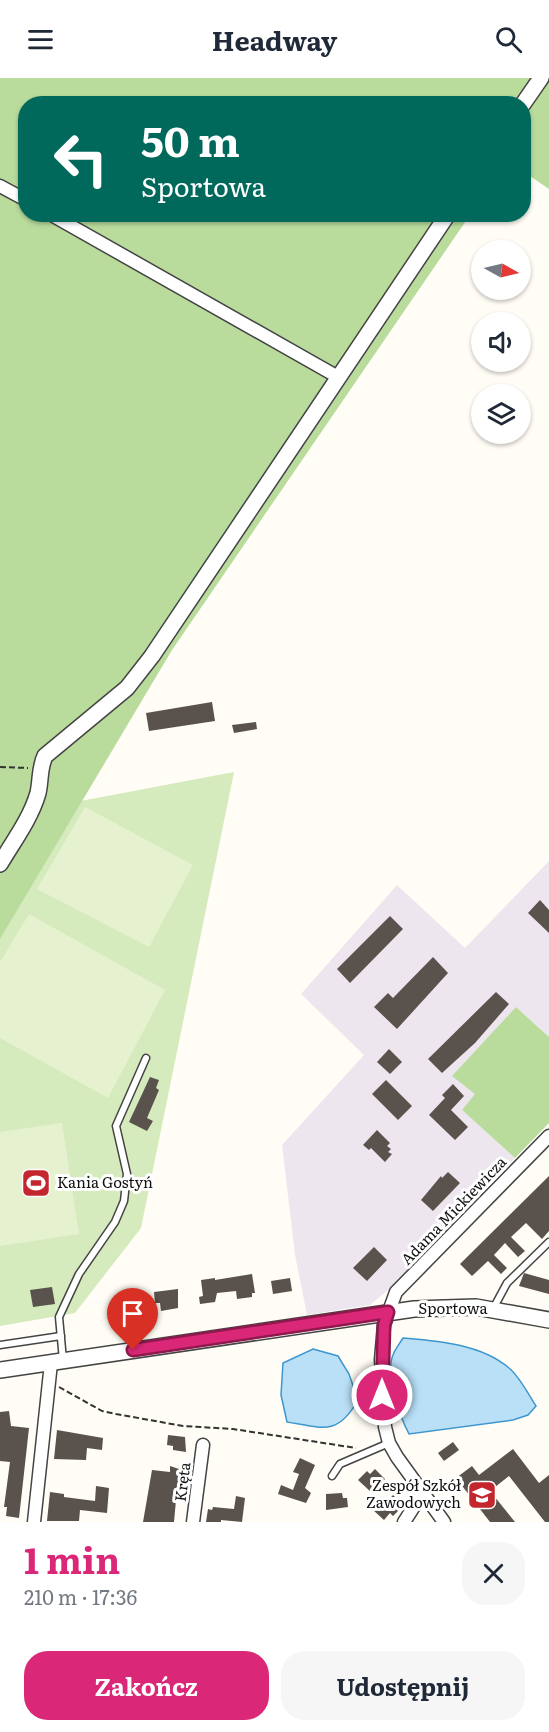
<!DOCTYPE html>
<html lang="pl">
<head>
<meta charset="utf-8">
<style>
  :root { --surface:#fff; --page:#f6f6f7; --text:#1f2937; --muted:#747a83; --accent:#db2777 }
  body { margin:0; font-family:Literata,serif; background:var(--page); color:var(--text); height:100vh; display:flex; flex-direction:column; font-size:22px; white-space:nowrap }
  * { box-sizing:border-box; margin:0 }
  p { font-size:20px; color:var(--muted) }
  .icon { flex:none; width:33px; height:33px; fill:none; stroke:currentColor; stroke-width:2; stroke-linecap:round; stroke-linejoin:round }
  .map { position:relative; height:1444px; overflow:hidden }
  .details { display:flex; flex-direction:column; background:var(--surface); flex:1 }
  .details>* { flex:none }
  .banner { position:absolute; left:18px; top:18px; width:513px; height:126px; border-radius:24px; box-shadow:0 2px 4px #0004; background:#00695c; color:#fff; overflow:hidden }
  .needle { width:39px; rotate:98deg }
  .tools { position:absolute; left:471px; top:162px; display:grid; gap:12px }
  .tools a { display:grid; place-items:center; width:60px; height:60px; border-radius:50%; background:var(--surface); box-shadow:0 2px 4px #0004; font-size:30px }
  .pin { position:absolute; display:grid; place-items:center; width:51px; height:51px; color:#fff; margin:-62px -26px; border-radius:50% 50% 50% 0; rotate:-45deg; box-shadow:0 0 6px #0007 }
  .pin .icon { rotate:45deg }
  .me { position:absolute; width:66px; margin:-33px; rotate:0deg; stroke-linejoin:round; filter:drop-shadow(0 0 4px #0008) }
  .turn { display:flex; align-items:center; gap:21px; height:126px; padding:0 24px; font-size:27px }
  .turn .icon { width:78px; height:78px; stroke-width:2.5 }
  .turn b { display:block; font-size:42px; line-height:51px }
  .round { display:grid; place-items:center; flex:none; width:63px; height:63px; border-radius:24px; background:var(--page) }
  .headline { display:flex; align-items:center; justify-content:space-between; height:102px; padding:0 24px }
  h1 { font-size:36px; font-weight:700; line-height:45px; color:var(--accent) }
  .action { display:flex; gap:12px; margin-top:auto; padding:12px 24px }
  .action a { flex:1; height:69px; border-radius:24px; background:var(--accent); color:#fff; font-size:24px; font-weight:700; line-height:69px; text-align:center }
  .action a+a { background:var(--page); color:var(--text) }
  header { display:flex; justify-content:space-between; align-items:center; height:78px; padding:0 24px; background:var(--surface); font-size:27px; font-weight:700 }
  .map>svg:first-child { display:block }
  .industrial { fill:#eee6ef }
  .green { fill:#d5ebbd }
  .forest { fill:#b9dc9c }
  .pitch { fill:#e6f2cf }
  .water { fill:#b9e0f7; stroke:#3f96cf; stroke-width:1.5 }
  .building { fill:#5a524d }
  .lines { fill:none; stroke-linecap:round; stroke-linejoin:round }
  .service-casing { stroke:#444; stroke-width:9 }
  .minor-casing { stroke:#444; stroke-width:15 }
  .tertiary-casing { stroke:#444; stroke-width:18 }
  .path { stroke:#333; stroke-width:2; stroke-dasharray:6 3; stroke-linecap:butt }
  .service { stroke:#fff; stroke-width:6 }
  .minor { stroke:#fff; stroke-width:12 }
  .tertiary { stroke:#fff; stroke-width:15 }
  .route-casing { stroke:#8e194d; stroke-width:15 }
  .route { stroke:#db2777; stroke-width:10 }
  .labels { text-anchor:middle; stroke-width:6; stroke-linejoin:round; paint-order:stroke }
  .poi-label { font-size:15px; fill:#111; stroke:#fff; text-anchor:start }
  .street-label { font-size:15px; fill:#111; stroke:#fff }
</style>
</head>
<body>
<header><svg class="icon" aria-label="menu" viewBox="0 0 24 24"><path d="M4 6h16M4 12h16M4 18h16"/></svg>Headway<svg class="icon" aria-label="search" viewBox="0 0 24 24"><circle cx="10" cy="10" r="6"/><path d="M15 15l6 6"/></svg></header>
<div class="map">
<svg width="549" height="1444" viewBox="0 0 549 1444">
  <rect width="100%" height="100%" fill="#fffdf5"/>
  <polygon class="industrial" points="549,783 549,959 516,929 476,1016 462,1032 515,1080 395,1206 370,1227 307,1237 295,1177 282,1067 364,977 301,916 397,807 465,870"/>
  <polygon class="green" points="234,694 141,1150 75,1235 0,1248 0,829 70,725"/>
  <g class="forest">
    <polygon points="0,0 549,0 549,111 524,94 524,26 26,26 26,136 470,137 172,572 0,861"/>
    <polygon points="516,929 549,959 549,1045 515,1080 462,1032 475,1016 452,998"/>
  </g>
  <g class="pitch">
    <polygon points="85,729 193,787 149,869 37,811"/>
    <polygon points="29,836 165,912 108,1020 0,960 0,884"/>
    <polygon points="62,1045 79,1156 0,1168 0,1054"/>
  </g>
  <g class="water">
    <path d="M 403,1260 C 438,1263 481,1266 509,1290 C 520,1299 528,1316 536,1328 L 528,1337 L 513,1342 L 409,1356 C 400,1339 385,1296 393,1277 C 395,1271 400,1265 403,1260 Z"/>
    <path d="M 313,1271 L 338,1278 L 349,1296 L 358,1322 C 338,1358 323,1350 287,1344 L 281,1317 L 283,1285 Z"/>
  </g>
  <g class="building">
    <polygon points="212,624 215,643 149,653 146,635"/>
    <polygon points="256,644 257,651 234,655 232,647"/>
    <polygon points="540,822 549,832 549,855 528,835"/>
    <polygon points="390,838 403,851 350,905 337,891"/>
    <polygon points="433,879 448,895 397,951 374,929 388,915 393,920"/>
    <polygon points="496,914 509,926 475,965 442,995 428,981"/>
    <polygon points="389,971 402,984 390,996 377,984"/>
    <polygon points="150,999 159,1002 156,1010 159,1012 147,1040 153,1043 147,1053 129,1044"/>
    <polygon points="386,1002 412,1028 398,1042 372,1016"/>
    <polygon points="453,1006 464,1018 451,1032 468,1049 455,1062 429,1037 445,1020 442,1017"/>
    <polygon points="377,1052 390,1065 387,1068 391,1071 388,1074 392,1076 385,1084 371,1070 369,1072 363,1067"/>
    <polygon points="448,1094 460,1105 433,1133 421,1122 441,1098 442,1100"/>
    <polygon points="549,1098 549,1153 542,1161 526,1145 511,1159 525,1173 518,1179 505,1165 494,1177 507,1190 501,1196 488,1183 472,1198 460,1186"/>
    <polygon points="374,1169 387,1182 367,1203 353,1190"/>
    <polygon points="524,1195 549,1202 549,1216 519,1208"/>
    <polygon points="252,1196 255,1215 252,1215 252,1219 237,1221 236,1213 217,1215 215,1224 200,1226 199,1219 203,1218 201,1202 215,1200 215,1202"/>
    <polygon points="290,1200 292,1213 273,1216 271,1203"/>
    <polygon points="52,1209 55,1226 33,1229 30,1212"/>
    <polygon points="178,1211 178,1230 161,1233 160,1225 155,1225 154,1214"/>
    <polygon points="136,1218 139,1237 122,1242 121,1231 116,1231 114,1221"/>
    <polygon points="9,1333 11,1348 29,1350 19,1440 6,1438 7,1429 4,1429 10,1384 0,1383 0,1334"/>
    <polygon points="57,1352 103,1360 102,1372 87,1370 86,1382 54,1381"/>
    <polygon points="168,1357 185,1359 186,1374 173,1372 173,1368 167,1367"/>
    <polygon points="453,1364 459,1372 444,1383 438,1375"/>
    <polygon points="513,1371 539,1405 549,1397 549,1444 545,1444 509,1398 490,1413 515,1444 490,1444 456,1400 472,1388 479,1397"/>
    <polygon points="300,1380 315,1387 305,1410 311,1415 306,1425 278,1416 281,1407 293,1412 299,1396 293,1394"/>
    <polygon points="170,1388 185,1393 181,1422 176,1422 174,1444 143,1444 152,1392 170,1394"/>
    <polygon points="375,1391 385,1401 372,1415 358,1402 367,1393 370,1396"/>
    <polygon points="96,1408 109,1410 107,1435 80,1432 79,1443 47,1443 50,1414 64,1416 64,1419 95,1423"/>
    <polygon points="342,1415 343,1420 347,1420 348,1429 326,1432 326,1416"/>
    <polygon points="393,1417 404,1427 393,1438 390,1435 384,1442 373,1432 381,1423 385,1426"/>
    <polygon points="236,1418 245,1420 242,1444 221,1442 221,1444 206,1444 208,1431 212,1432 213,1429 234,1431"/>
  </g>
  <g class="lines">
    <g class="service-casing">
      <g id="service">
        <polyline points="493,1231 507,1205 549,1164"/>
        <polyline points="0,1267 61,1258"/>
        <polyline points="63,1282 59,1239 79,1196 115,1144 124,1123 127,1096 116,1048 146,980"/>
        <polyline points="332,1398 340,1386 389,1365"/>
      </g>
    </g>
    <g class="minor-casing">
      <g id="minor">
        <polyline points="0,108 26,122"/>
        <polyline points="50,136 338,299"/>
        <polyline points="34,1444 51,1285"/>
        <polyline points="193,1444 203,1367"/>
        <polyline points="404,1444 422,1416"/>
        <polyline points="444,1444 397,1379 389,1365 385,1349 381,1282 384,1247 396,1214 549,1058"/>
      </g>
    </g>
    <g class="tertiary-casing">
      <g id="tertiary">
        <polyline points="523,26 541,0"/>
        <path d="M 0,786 C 13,764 31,740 38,715 C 41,702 39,691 45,678 L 127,610 L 152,578 L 448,136"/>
        <polyline points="0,1292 414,1231 476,1229 549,1242"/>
      </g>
    </g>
    <g class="path">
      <polyline points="0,689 28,690"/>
      <polyline points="59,1309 102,1333 116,1336 183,1348 233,1351 356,1370"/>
    </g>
    <use href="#service" class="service"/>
    <use href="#minor" class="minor"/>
    <use href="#tertiary" class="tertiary"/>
  </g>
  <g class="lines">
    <g class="route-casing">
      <polyline id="route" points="133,1272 388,1234 384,1247 382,1317"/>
    </g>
    <use href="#route" class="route"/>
  </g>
  <defs>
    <g id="stadium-square" transform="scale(1.5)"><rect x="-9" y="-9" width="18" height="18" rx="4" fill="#c4262e" stroke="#fff"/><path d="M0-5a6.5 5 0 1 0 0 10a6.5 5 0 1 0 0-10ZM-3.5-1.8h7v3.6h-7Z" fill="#fff"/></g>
    <g id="school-square" transform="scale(1.5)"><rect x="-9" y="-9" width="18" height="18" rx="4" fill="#c4262e" stroke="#fff"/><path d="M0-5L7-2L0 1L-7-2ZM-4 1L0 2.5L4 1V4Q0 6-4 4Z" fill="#fff"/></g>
  </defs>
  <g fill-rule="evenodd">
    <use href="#stadium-square" x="36" y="1105"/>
    <use href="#school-square" x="482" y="1417"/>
  </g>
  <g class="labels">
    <g class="poi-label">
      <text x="57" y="1110">Kania Gostyń</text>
      <text x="461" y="1413" text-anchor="end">Zespół Szkół<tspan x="461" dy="17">Zawodowych</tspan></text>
    </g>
    <g class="street-label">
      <text transform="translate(454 1133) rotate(-46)" y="5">Adama Mickiewicza</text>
      <text x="453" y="1236">Sportowa</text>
      <text transform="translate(183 1404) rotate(-83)" y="5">Kręta</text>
    </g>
  </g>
</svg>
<div class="tools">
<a><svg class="needle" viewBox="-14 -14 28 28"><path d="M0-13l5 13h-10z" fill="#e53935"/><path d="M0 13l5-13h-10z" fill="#747a83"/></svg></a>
<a><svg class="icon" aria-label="sound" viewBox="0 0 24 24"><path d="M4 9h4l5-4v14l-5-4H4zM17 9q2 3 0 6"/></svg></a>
<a><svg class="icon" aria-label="layers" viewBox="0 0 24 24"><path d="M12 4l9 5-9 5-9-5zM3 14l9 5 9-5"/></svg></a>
</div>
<div class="pin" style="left:133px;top:1272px;background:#d93025"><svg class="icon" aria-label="arrive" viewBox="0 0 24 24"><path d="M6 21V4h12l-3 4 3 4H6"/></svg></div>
<svg class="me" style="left:382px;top:1317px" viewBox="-20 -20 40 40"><circle r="17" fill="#db2777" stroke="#fff" stroke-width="3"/><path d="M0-11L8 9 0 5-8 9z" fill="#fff"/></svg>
<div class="banner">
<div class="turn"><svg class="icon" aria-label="left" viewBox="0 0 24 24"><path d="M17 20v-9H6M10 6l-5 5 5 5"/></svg><div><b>50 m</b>Sportowa</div></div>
</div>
</div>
<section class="details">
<div class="headline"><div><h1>1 min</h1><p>210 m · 17:36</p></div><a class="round"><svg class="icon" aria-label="close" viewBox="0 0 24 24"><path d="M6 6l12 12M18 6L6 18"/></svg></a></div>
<div class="action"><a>Zakończ</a><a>Udostępnij</a></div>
</section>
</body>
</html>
